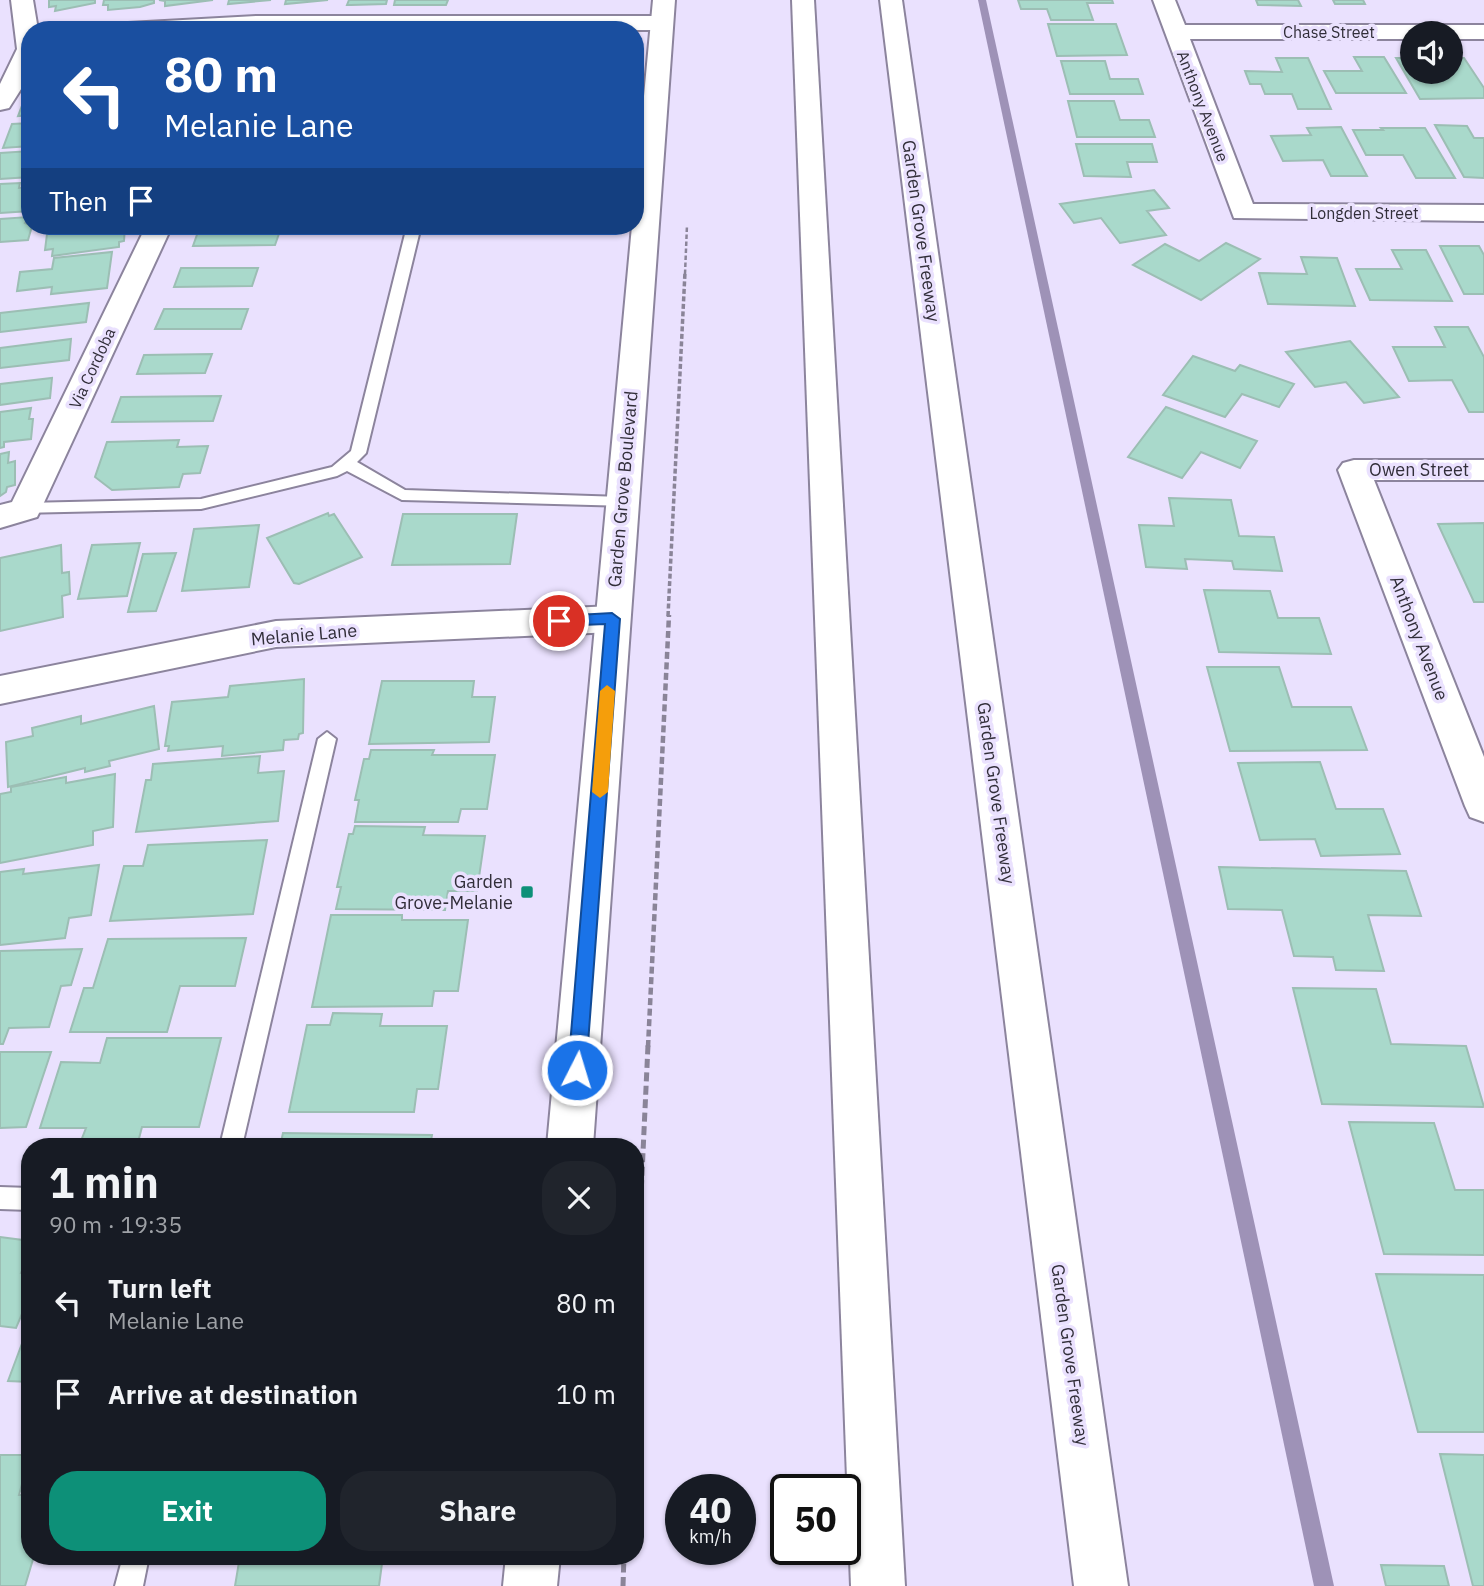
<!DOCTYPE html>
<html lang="en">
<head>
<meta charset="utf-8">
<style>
  :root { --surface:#171b24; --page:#20242c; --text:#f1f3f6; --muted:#9ea1a6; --accent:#0d9078 }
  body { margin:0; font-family:"IBM Plex Sans",sans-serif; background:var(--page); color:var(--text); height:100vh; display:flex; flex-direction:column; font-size:26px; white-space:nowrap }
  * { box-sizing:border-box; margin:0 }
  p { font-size:23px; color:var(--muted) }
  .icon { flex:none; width:38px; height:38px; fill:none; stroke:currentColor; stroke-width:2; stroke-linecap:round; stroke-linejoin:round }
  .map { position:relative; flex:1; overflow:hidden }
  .drawer { position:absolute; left:21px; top:1138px; width:623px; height:427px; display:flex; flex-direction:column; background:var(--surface); border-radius:28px; box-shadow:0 2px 5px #0004 }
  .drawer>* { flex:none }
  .banner { position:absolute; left:21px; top:21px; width:623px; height:214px; border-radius:28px; box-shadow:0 2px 5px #0004; background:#1a4fa0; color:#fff; overflow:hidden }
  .fabs { position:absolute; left:1400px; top:21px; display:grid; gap:14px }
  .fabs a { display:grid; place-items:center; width:63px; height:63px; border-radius:50%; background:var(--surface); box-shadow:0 2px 5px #0004; font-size:35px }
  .speed { position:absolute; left:665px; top:1474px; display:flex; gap:14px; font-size:35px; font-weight:700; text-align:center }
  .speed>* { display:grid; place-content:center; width:91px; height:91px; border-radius:50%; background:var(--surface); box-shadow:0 2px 5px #0004; line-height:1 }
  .speed small { font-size:18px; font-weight:400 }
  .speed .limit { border:4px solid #111; border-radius:10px; background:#fff; color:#111 }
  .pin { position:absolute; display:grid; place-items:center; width:60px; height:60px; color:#fff; margin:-30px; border:4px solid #fff; border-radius:50%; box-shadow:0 2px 7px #0007 }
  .me { position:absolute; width:77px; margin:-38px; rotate:5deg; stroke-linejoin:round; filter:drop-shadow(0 0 5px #0008) }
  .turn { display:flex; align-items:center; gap:24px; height:147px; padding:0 28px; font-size:32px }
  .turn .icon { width:91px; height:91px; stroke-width:2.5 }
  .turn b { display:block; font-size:49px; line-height:60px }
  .then { display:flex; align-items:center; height:66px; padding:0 28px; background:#0003; gap:14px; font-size:26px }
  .round { display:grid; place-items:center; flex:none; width:74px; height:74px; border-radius:28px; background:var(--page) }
  .head { display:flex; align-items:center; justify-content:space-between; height:119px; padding:0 28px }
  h1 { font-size:42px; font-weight:700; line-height:52px }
  .cta { display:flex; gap:14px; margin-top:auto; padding:14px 28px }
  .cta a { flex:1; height:80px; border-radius:28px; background:var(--accent); color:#fff; font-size:28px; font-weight:700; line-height:80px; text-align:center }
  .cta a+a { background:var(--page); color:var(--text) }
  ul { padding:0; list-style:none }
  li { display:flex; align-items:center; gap:21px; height:91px; padding:0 28px }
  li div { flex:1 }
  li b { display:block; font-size:26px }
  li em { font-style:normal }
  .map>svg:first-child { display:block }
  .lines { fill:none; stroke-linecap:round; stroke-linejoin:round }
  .stream { fill:#9e92b7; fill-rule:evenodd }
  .building { fill:#a9d9cb; stroke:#9cbeb4; stroke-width:2 }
  .lane-casing { stroke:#8c849d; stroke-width:4 }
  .street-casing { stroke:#8c849d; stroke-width:4 }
  .secondary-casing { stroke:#8c849d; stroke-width:4 }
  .highway-casing { stroke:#8c849d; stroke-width:4 }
  .path-far3 { stroke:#8a8498; stroke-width:2.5; stroke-dasharray:4.5 2.5; stroke-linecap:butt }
  .path-far2 { stroke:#8a8498; stroke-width:3.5; stroke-dasharray:5 2.5; stroke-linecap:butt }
  .path-far1 { stroke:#8a8498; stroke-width:4.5; stroke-dasharray:7 3.5; stroke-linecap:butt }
  .path { stroke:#8a8498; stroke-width:5; stroke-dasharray:9 4.5; stroke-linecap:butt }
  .lane { fill:#fff; fill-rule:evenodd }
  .street { fill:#fff; fill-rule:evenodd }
  .secondary { fill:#fff; fill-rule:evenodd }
  .highway { fill:#fff; fill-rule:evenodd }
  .route { fill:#1a73e8; stroke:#114b97; stroke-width:2 }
  .slow { fill:#f59e0b }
  .poi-dot { fill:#0d9078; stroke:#eae1fe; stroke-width:2.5 }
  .labels { text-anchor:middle; stroke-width:7; stroke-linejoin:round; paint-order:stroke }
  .far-street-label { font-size:16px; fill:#312e39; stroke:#eae1fe }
  .street-label { font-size:18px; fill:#312e39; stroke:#eae1fe }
  .poi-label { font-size:18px; fill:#312e39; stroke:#eae1fe; text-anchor:end }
</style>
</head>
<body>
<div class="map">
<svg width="1484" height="1586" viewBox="0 0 1484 1586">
  <rect width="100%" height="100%" fill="#eae1fe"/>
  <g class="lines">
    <polygon class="stream" points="978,0 986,0 1334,1586 1314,1586"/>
  </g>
  <g class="building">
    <polygon points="49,0 95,0 95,3 55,11 56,6 49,7"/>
    <polygon points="104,0 154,0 154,3 140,7 108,10 108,5 103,5"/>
    <polygon points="159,0 213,0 165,6 165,1"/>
    <polygon points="229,0 271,0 228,4"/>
    <polygon points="286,0 328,0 285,4"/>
    <polygon points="349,0 387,0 386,4 351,5 347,5"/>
    <polygon points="395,0 448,0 446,5 394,5"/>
    <polygon points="1018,0 1112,0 1113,3 1087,3 1093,20 1051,20 1047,9 1021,9"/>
    <polygon points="1256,0 1298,0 1301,6 1258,5"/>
    <polygon points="1333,0 1363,0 1365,4 1335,4"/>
    <polygon points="1048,24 1116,24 1127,55 1057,56"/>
    <polygon points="1354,57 1384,57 1406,93 1336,93 1324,71 1362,71"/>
    <polygon points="1276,58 1308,58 1331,109 1298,109 1292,94 1265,94 1261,84 1250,84 1245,71 1282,72"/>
    <polygon points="1396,58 1412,58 1412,72 1451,72 1451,58 1464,58 1484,88 1484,98 1420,99"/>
    <polygon points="1061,61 1105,61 1110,79 1138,79 1143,94 1070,94"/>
    <polygon points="30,89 30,115 18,116 28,90"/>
    <polygon points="1068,101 1114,101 1120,120 1149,120 1155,137 1077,137"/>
    <polygon points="30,123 30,146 3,148 12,124"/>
    <polygon points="1435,125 1467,126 1474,138 1484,138 1484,178 1464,177"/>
    <polygon points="1341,127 1367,176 1331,176 1323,160 1283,161 1271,136 1311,135 1307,128"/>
    <polygon points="1381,128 1425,128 1455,178 1416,178 1403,155 1366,155 1353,130 1383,130"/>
    <polygon points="1076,144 1152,144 1157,162 1127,162 1131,177 1084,176"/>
    <polygon points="30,151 30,177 0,179 0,153"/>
    <polygon points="20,183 19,188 30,187 30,211 0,213 0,184"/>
    <polygon points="1154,190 1169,208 1147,211 1166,235 1120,243 1101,218 1074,223 1060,204"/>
    <polygon points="28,217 25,223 32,226 28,240 0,242 0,219"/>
    <polygon points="65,226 125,226 124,241 119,242 119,247 52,256 53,249 45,250 47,234 65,232"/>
    <polygon points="281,228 275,245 193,246 199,229"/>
    <polygon points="1226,243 1260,259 1201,300 1133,265 1165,244 1199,261"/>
    <polygon points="1440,246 1479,246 1484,255 1484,294 1464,294"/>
    <polygon points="1392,250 1426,250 1452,301 1370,300 1356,269 1402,269"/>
    <polygon points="112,252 107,288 51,294 52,287 17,291 20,272 52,269 54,258"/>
    <polygon points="1301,257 1337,258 1355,306 1268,304 1259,273 1307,274"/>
    <polygon points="181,268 258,268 252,286 174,287"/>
    <polygon points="89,303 86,322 0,332 0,313"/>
    <polygon points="164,309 248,309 241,329 155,329"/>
    <polygon points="1435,327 1468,327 1484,357 1484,412 1469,412 1452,380 1409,381 1393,347 1445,347"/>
    <polygon points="71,339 69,360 0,368 0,348"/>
    <polygon points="1350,341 1399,397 1364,403 1346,382 1315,387 1286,352"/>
    <polygon points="212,354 205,373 137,374 144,355"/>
    <polygon points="1193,356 1235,371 1240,365 1294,384 1279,407 1242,394 1225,417 1163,395"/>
    <polygon points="52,378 50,398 0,405 0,384"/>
    <polygon points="221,396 213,421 112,422 121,397"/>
    <polygon points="1166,407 1257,441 1240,468 1201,452 1182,478 1128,457"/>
    <polygon points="31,408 29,419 33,419 31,439 4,442 4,447 0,448 0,412"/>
    <polygon points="179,440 177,447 208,446 200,473 183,474 179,487 112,490 95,477 107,442"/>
    <polygon points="9,452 8,463 15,461 15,485 7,487 6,492 0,496 0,454"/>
    <polygon points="1169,498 1231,500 1239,536 1274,537 1282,571 1234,569 1232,561 1185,559 1187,569 1146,567 1139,525 1174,526"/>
    <polygon points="328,513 329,516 334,514 362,557 299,584 294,583 267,538"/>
    <polygon points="403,514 517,514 510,564 392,565"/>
    <polygon points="1484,523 1484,602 1474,602 1438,524"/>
    <polygon points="259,525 249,587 182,591 194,529"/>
    <polygon points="140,543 127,596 78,599 92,545"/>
    <polygon points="61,545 62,573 69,572 70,594 62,596 63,617 0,631 0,558"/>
    <polygon points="176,553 156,611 128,612 143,554"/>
    <polygon points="1204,590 1270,591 1278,618 1319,618 1331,654 1219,652"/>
    <polygon points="1207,667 1279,667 1292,707 1351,707 1367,750 1230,751"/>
    <polygon points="304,679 303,733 299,734 298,739 284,740 283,750 222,756 223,746 168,751 169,746 165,746 172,702 228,697 230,686"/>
    <polygon points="382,681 474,681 472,697 495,697 489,742 369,744"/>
    <polygon points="154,706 159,749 109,761 110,766 85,772 85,768 8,787 6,742 33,736 32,728 81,716 81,724"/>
    <polygon points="371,750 434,750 432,755 495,755 487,809 461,809 458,822 355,822 359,800 355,800 364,759 369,759"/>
    <polygon points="260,756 258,773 284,771 278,821 136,832 146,780 151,780 153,764"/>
    <polygon points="1320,762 1336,809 1383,809 1400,854 1321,856 1315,839 1260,840 1238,763"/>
    <polygon points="115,774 113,827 93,831 93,845 0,863 0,794 11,792 11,787 66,777 66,783"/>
    <polygon points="355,826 425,827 423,835 485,836 477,891 448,891 445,910 336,909 341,887 337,887 349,834 353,834"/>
    <polygon points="267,840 253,914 110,921 124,866 143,866 148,845"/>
    <polygon points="99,865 91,915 69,918 65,938 0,945 0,872 24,869 23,874"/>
    <polygon points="1219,867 1406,871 1421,916 1368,915 1384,971 1336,970 1333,957 1294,956 1282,910 1228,909"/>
    <polygon points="331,915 402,915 402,920 468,920 458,991 434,991 432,1006 312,1007"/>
    <polygon points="246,938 235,986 180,986 167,1032 70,1032 84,988 93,988 108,939"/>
    <polygon points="82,949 71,985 61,986 49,1027 9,1028 3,1044 0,1044 0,951"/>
    <polygon points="1293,988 1376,989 1391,1044 1466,1046 1484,1107 1322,1104"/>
    <polygon points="333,1013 382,1014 380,1026 447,1026 438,1089 417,1089 414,1112 289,1112 307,1025 330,1025"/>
    <polygon points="107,1038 221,1038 199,1127 142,1127 137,1146 79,1146 86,1128 40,1128 61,1062 100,1063"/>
    <polygon points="0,1052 51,1052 26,1127 0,1128"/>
    <polygon points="1349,1122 1434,1123 1455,1190 1484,1190 1484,1255 1384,1254"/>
    <polygon points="283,1133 432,1135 430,1146 280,1146"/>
    <polygon points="0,1237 30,1241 30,1250 21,1273 30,1274 30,1295 16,1328 0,1326"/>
    <polygon points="1376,1274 1484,1275 1484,1432 1418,1432"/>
    <polygon points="30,1322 30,1382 8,1381"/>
    <polygon points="1440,1454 1484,1455 1484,1586 1473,1586"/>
    <polygon points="0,1455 30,1455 19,1495 30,1495 30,1556 34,1556 25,1586 0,1586"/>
    <polygon points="240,1556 383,1556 379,1586 235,1586"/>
    <polygon points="1381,1565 1444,1566 1449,1586 1386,1586"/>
  </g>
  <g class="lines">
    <g class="lane-casing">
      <g id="lane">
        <polygon points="407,226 421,226 366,453 357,462 405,490 622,497 628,498 628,506 402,500 347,471 337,476 201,509 19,513 17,509 25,503 201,499 332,467 351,451"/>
        <polygon points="327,732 336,739 242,1146 220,1146 318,739"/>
        <polygon points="0,1187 30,1188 30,1210 0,1209"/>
        <polygon points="123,1556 149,1556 143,1586 115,1586"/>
      </g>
    </g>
    <g class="street-casing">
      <g id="street">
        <polygon points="11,0 33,0 38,30 30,30 30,75 9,108 0,110 0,84 17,49"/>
        <polygon points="1153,0 1175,0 1185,25 1484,25 1484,39 1451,39 1451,33 1412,33 1412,39 1190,39 1253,204 1484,205 1484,221 1234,218"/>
        <polygon points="256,16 662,16 673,23 662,30 117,30 128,23"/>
        <polygon points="146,226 172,226 41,509 37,517 0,528 0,505 12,502"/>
        <polygon points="1354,460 1484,460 1484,480 1374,480 1484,757 1484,822 1470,817 1465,806 1338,470 1343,463"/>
        <polygon points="613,606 625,610 630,619 625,628 613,632 276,647 0,704 0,676 276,621"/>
      </g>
    </g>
    <g class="secondary-casing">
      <g id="secondary">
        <polygon points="653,0 675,0 593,1146 547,1146 632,226 635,226 635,192"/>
        <polygon points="506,1556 560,1556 557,1586 503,1586"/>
      </g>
    </g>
    <g class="highway-casing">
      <g id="highway">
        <polygon points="792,0 814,0 905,1586 851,1586"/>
        <polygon points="880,0 902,0 1128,1586 1074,1586"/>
      </g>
    </g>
    <polyline class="path-far3" points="685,274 687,225"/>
    <polyline class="path-far2" points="668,616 685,272"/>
    <polyline class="path-far1" points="648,1047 669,615"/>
    <g class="path">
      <polyline points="635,1324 648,1045"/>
      <polyline points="623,1586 624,1556"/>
    </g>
    <use href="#lane" class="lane"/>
    <use href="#street" class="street"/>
    <use href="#secondary" class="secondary"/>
    <use href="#highway" class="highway"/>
  </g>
  <polygon class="route" points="612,613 620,619 586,1070 583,1076 577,1079 570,1076 568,1070 605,624 559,626 552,621 559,616"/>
  <polygon class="slow" points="607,685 615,691 608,792 600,798 592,792 600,691"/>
  <rect class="poi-dot" x="520" y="885" width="14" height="14" rx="3.5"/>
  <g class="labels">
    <g class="far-street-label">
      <text x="1329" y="38">Chase Street</text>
      <text transform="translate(1203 106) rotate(69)" y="6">Anthony Avenue</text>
      <text x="1364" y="219">Longden Street</text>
      <text transform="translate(92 368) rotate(-65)" y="6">Via Cordoba</text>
    </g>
    <g class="street-label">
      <text transform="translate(921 231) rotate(82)" y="6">Garden Grove Freeway</text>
      <text x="1419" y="476">Owen Street</text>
      <text transform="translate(623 489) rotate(-85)" y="6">Garden Grove Boulevard</text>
      <text transform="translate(304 635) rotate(-5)" y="6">Melanie Lane</text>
      <text transform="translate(1419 638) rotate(69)" y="6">Anthony Avenue</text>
      <text transform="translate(996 793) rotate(82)" y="6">Garden Grove Freeway</text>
      <text transform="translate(1070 1355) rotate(82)" y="6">Garden Grove Freeway</text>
    </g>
    <g class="poi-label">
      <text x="513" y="888">Garden<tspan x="513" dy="21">Grove-Melanie</tspan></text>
    </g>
  </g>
</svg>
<div class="fabs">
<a><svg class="icon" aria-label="sound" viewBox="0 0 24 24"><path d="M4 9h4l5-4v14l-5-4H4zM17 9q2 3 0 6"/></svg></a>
</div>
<div class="speed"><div>40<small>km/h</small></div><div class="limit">50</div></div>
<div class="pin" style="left:559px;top:621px;background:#d93025"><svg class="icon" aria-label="arrive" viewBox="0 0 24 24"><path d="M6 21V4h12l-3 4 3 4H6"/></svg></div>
<svg class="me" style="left:577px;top:1070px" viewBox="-20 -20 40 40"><circle r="17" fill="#1a73e8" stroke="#fff" stroke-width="3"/><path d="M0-11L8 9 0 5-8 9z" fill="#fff"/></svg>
<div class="banner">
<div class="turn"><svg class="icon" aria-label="left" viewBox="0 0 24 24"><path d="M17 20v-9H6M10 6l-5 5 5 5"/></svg><div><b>80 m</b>Melanie Lane</div></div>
<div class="then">Then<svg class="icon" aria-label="arrive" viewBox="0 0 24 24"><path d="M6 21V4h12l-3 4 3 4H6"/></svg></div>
</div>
<section class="drawer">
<div class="head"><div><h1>1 min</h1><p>90 m · 19:35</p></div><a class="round"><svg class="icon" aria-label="close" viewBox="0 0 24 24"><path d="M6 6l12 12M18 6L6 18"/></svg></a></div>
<ul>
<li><svg class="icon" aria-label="left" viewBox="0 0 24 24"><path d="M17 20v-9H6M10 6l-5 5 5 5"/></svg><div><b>Turn left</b><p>Melanie Lane</p></div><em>80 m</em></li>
<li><svg class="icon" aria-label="arrive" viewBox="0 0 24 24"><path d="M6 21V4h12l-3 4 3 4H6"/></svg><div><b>Arrive at destination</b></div><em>10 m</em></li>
</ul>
<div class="cta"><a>Exit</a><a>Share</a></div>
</section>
</div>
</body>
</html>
